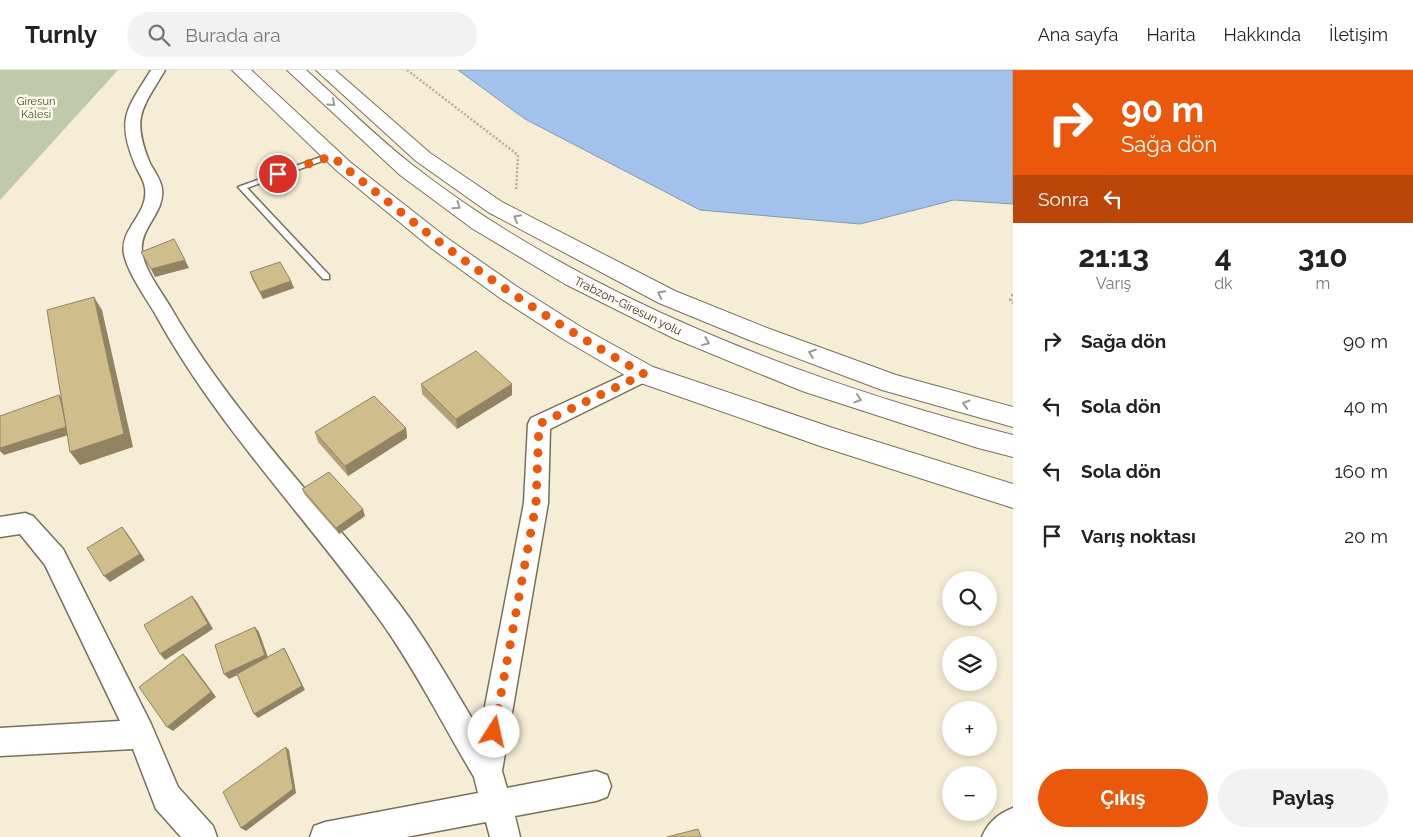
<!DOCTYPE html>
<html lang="tr">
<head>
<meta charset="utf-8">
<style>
  :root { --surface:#fff; --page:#f2f2f2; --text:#222; --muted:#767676; --line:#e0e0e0; --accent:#ea580c }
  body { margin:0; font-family:Raleway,sans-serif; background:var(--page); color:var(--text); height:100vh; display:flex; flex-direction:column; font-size:19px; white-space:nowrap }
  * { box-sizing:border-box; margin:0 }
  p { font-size:16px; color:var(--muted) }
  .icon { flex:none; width:28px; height:28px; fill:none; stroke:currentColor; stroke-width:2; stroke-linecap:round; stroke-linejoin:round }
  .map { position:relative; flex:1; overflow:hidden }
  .drawer { display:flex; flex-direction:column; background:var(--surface); width:400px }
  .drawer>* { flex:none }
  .hud { background:#ea580c; color:#fff; overflow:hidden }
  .buttons { position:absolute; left:942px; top:501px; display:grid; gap:10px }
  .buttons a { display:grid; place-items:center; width:55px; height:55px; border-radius:50%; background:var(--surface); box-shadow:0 2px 8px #0003; font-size:25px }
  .pin { position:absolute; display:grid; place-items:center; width:42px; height:42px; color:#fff; margin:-21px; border:2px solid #fff; border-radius:50%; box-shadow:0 1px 5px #0007 }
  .me { position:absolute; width:55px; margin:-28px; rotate:10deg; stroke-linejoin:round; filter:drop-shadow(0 0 4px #0008) }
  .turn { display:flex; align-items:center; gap:18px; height:105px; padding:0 25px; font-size:22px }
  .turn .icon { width:65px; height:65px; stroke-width:2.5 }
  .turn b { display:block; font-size:35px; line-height:42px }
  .then { display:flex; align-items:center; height:48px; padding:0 25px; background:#0003; gap:10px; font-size:19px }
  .eta { display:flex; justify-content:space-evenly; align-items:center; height:85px; text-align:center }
  .eta b { font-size:30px; font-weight:700; line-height:35px }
  .primary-button { display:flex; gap:10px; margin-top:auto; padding:10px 25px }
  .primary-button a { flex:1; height:58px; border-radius:30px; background:var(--accent); color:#fff; font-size:20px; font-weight:700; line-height:58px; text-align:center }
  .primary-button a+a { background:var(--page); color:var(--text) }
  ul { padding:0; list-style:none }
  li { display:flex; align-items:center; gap:15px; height:65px; padding:0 25px }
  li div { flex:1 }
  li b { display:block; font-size:19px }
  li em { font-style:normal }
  header { display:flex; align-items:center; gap:30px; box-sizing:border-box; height:70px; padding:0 25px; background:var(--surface); border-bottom:1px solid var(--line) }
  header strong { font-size:24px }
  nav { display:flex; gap:28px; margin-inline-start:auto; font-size:18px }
  .search { width:350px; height:45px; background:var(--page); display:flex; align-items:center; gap:12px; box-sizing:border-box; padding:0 18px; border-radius:28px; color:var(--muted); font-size:19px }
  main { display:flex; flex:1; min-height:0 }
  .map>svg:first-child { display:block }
  .green { fill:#c0c9a9 }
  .water { fill:#a3c2eb; stroke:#8498b2 }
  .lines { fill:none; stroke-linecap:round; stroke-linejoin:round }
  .lane-casing { stroke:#78705b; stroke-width:3 }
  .street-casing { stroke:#78705b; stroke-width:3 }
  .secondary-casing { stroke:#78705b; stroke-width:2 }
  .highway-casing { stroke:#78705b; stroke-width:2 }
  .path-far1 { stroke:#b5ae9c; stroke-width:2.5; stroke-dasharray:2 2; stroke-linecap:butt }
  .path { stroke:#b5ae9c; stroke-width:3; stroke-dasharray:2.5 2.5; stroke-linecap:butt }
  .lane { fill:#fff; fill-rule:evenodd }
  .street { fill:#fff; fill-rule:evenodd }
  .secondary { fill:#fff; fill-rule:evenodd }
  .highway { fill:#fff; fill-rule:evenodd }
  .wall { fill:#b3a378 }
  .shaded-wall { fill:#928462 }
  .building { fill:#d0bd8c; stroke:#928462 }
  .oneway { stroke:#9c9a96 }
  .route { stroke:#ea580c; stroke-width:9; stroke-dasharray:0 16.2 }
  .labels { text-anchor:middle; stroke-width:5; stroke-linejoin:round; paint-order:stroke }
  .far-park-label { font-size:11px; fill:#444f18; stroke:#fffbf2 }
  .street-label { font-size:12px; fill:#3a362d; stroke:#fffbf2 }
</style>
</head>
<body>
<header>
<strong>Turnly</strong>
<div class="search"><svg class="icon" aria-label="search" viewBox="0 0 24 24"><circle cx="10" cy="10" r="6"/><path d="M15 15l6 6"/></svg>Burada ara</div>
<nav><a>Ana sayfa</a><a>Harita</a><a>Hakkında</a><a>İletişim</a></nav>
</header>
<main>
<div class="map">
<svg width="1013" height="767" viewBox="0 0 1013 767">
  <rect width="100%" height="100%" fill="#f6edd6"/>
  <polygon class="green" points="0,0 118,0 0,130"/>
  <polygon class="water" points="458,0 1013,0 1013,134 954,130 860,154 700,140 525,49"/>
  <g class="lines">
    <g class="lane-casing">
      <polygon id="lane" points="329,84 336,86 247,118 329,205 329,209 323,209 238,117"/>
    </g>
    <g class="street-casing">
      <g id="street">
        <path d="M 151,0 L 165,0 C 143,38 131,46 149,91 C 153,100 161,109 162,119 C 165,143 139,158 142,182 C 145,201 161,221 171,238 C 234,347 324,435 400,535 C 430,575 454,619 480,662 L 524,433 L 528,354 L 531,348 L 637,299 L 644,296 L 651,299 L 654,304 L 651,309 L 550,359 L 548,433 L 502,701 L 507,718 L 596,701 L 607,705 L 611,716 L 607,727 L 596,731 L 515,746 L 520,767 L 490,767 L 486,752 L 406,767 L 310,767 L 314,756 L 325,752 L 478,723 L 474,707 C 443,655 416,601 382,553 C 308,449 219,359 157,247 C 147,229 128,204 124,184 C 119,159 149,144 145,118 C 144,109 137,101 134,92 C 116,47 128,38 151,0 Z"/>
        <polygon points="25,443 33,446 63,479 151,654 178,717 213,756 217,767 181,767 156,739 133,679 0,686 0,658 120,651 45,495 20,464 0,467 0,447"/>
        <path d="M 1013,738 L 1013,767 L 982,767 C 988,752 998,744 1013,738 Z"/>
      </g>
    </g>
    <g class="secondary-casing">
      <polygon id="secondary" points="232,0 251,0 350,92 447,168 516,216 581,257 653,297 836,359 1013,414 1013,438 823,377 635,311 563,269 500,228 431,178 336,100"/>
    </g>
    <g class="highway-casing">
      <g id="highway">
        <path d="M 287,0 L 306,0 C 342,32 377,68 415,97 C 581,226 810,314 1013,365 L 1013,387 L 978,378 L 802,321 L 673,268 L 565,214 L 473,159 L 400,105 Z"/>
        <polygon points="316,0 335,0 430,83 502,132 675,221 767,258 896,305 1013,337 1013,357 882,320 749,270 659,233 488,142 416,91"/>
      </g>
    </g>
    <polyline class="path-far1" points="407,0 518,85 516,121"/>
    <polyline class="path" points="1013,224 1010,231 1013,233"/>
    <use href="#lane" class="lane"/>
    <use href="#street" class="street"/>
    <use href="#secondary" class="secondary"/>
    <use href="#highway" class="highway"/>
  </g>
  <g class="wall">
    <polygon points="250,202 294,218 263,229 252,209"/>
    <polygon points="421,314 512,314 512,325 457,359 422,324"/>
    <polygon points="406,358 407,368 348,406 318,372 315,362"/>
    <polygon points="302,419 365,446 339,464 305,425"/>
  </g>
  <g class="shaded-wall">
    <polygon points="185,190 189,198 155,207 151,199"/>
    <polygon points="291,211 294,218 263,229 260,222"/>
    <polygon points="94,227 102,240 133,377 80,395 70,382"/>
    <polygon points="512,314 512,325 457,359 456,349"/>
    <polygon points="59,325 64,332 75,363 4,385 0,381 0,378"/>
    <polygon points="406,358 407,368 348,406 345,396"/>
    <polygon points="363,439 365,446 339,464 336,458"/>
    <polygon points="122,457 127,463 145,490 110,512 104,506"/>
    <polygon points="192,526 197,532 213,559 165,590 160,584"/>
    <polygon points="255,557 259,562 269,590 229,609 224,604"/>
    <polygon points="284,578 287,583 305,620 258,648 254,644"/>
    <polygon points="183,584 188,589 216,627 173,661 167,657"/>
    <polygon points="286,677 289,680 296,723 246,761 241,758"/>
  </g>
  <g class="building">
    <polygon points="174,169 185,190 151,199 141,182"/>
    <polygon points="280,192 291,211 260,222 250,202"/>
    <polygon points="94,227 124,364 70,382 47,240"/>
    <polygon points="476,281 512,314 456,349 421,314"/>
    <polygon points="59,325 62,336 66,357 0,378 0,346"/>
    <polygon points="374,326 406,358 345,396 315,362"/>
    <polygon points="329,402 363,439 336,458 302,419"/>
    <polygon points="122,457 140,484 104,506 87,478"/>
    <polygon points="192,526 208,554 160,584 144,555"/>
    <polygon points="255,557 265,585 224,604 215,575"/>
    <polygon points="284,578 302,616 254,644 237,604"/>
    <polygon points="183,584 211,622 167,657 139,617"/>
    <polygon points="286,677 293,719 241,758 223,722"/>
    <polygon points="698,759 701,767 667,767"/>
  </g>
  <defs><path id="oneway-chevron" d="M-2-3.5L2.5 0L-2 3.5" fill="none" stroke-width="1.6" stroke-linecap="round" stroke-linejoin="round" transform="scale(1.25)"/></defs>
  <g class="oneway">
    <use href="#oneway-chevron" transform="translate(332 33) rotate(42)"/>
    <use href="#oneway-chevron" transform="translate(457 136) rotate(35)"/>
    <use href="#oneway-chevron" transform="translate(517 148) rotate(-152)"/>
    <use href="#oneway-chevron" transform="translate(661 224) rotate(-153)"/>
    <use href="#oneway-chevron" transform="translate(706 272) rotate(22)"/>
    <use href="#oneway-chevron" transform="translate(812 283) rotate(-160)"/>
    <use href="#oneway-chevron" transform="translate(858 329) rotate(18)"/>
    <use href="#oneway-chevron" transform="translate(966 334) rotate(-164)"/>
  </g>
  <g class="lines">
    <path class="route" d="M 278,104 L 332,86 C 353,105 375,121 397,139 C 475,202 557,255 644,304 L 539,354 L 536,434 L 494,662"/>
  </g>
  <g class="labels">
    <g class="far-park-label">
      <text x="36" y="35">Giresun<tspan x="36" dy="13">Kalesi</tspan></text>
    </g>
    <g class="street-label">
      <text transform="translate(628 236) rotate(26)" y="4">Trabzon-Giresun yolu</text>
    </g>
  </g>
</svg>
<div class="buttons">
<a><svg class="icon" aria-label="search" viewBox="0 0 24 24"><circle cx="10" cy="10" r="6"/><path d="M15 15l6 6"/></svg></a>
<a><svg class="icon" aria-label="layers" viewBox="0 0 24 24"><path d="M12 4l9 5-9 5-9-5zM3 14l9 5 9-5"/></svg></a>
<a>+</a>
<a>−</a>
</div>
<div class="pin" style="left:278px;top:104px;background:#d93025"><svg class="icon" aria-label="arrive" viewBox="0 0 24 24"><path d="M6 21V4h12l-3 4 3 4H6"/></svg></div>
<svg class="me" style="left:494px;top:662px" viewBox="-20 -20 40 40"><circle r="19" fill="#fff"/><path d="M0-13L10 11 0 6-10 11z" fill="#ea580c"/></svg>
</div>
<section class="drawer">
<div class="hud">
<div class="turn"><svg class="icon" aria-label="right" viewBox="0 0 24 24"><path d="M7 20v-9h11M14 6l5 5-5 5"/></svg><div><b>90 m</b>Sağa dön</div></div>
<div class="then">Sonra<svg class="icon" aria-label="left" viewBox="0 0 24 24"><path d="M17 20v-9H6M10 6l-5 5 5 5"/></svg></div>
</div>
<div class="eta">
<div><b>21:13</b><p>Varış</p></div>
<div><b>4</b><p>dk</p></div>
<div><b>310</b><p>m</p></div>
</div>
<ul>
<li><svg class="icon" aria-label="right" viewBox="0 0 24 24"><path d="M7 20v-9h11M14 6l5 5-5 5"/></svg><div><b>Sağa dön</b></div><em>90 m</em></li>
<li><svg class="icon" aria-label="left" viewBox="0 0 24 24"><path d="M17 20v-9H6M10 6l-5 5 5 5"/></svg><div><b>Sola dön</b></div><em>40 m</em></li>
<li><svg class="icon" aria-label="left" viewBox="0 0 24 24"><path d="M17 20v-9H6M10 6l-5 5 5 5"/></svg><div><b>Sola dön</b></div><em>160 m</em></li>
<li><svg class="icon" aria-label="arrive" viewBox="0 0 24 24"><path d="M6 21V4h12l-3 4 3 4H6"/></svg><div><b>Varış noktası</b></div><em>20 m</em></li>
</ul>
<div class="primary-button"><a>Çıkış</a><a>Paylaş</a></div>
</section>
</main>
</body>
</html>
